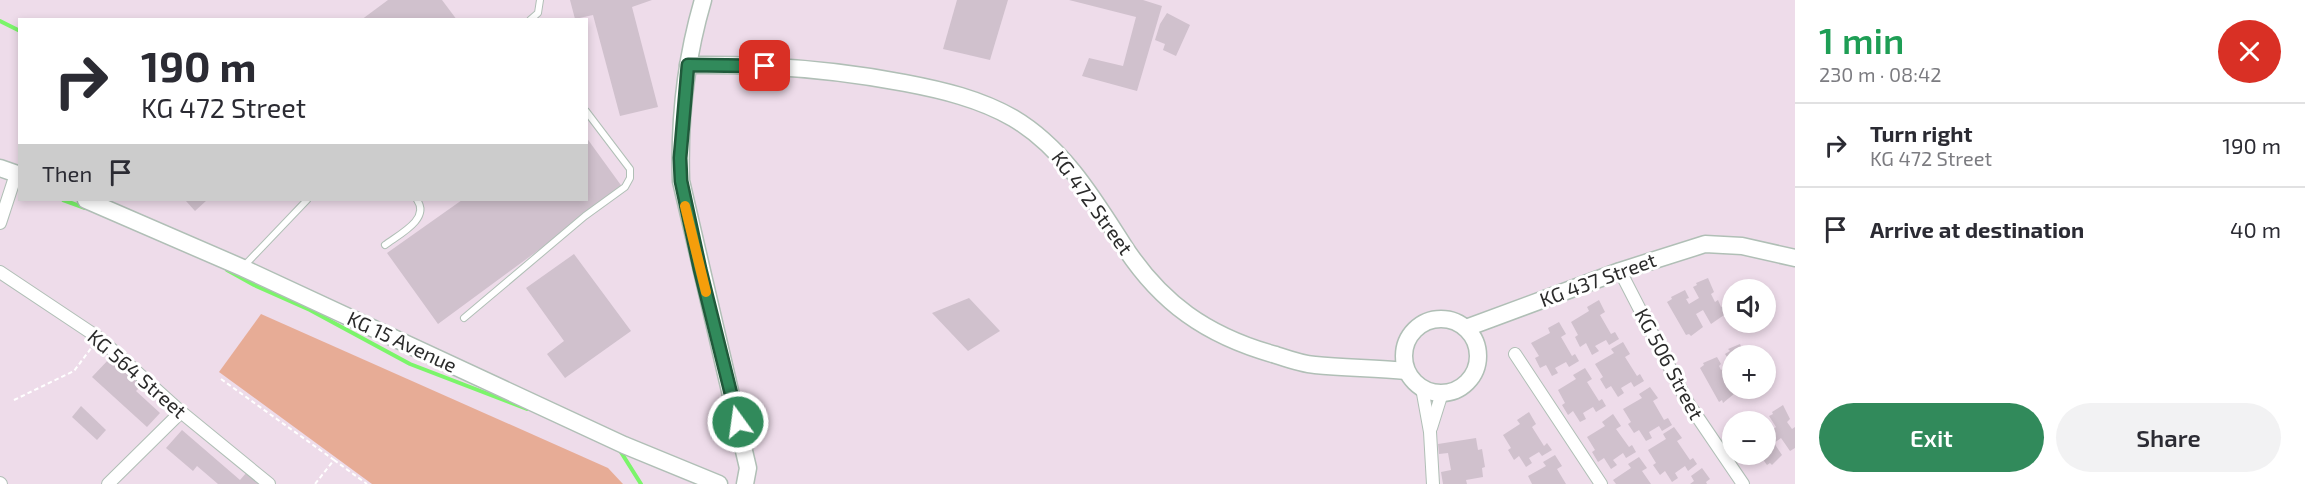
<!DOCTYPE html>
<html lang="en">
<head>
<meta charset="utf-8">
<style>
  :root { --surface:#fff; --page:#f2f2f3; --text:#2b2b33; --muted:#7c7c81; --line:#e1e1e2; --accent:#318a5b }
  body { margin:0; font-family:"Exo 2",sans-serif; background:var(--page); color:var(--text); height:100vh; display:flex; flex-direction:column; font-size:22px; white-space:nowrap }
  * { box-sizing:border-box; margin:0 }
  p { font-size:20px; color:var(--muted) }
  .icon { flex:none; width:33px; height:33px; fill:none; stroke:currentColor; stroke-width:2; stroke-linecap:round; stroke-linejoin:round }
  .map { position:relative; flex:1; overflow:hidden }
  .side { display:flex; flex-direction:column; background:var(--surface); width:510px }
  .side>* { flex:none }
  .hud { position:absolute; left:18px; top:18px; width:570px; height:183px; border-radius:0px; box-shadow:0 3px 9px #0003; background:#fff; color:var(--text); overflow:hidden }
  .controls { position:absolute; left:1722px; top:279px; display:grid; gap:12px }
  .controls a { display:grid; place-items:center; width:54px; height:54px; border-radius:50%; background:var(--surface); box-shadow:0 3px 9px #0003; font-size:30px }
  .pin { position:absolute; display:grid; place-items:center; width:51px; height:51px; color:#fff; margin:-26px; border-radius:12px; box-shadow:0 3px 9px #0006 }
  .me { position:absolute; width:66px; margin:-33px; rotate:346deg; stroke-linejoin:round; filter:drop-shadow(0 0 4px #0008) }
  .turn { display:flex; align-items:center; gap:21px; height:126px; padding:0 24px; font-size:27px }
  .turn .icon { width:78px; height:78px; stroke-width:2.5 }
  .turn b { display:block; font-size:42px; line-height:51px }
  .then { display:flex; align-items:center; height:57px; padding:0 24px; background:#0003; gap:12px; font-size:22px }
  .round { display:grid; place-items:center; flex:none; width:63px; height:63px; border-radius:32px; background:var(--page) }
  .summary { display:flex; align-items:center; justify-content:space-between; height:102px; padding:0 24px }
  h1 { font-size:36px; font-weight:600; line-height:45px; color:#1e9e55 }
  .action { display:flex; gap:12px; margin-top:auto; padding:12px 24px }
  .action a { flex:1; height:69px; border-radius:36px; background:var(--accent); color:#fff; font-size:24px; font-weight:600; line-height:69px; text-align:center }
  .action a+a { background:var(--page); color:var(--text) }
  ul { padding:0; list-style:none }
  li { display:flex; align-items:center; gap:18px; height:84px; padding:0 24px; border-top:2px solid var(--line) }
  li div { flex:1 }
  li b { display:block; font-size:22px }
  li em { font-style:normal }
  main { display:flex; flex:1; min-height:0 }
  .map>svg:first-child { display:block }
  .green { fill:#e7ac96 }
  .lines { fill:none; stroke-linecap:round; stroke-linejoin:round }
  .stream { stroke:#7bf56a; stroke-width:4 }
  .building { fill:#d0c1cd }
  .lane-casing { stroke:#b0bfb6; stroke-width:8 }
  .street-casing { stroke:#b0bfb6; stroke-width:14 }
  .secondary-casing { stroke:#b0bfb6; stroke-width:19 }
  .path { stroke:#fff; stroke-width:2; stroke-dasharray:4.5 3; stroke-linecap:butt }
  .lane { stroke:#fff; stroke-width:6 }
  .street { stroke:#fff; stroke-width:12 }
  .secondary { stroke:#fff; stroke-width:16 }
  .route-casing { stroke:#205a3b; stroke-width:15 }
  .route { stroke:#318a5b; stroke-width:10 }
  .slow { stroke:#f59e0b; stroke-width:10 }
  .labels { text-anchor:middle; stroke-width:6; stroke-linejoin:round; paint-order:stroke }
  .street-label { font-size:20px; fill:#2b2b2b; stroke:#fff }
</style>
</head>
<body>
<main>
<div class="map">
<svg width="1795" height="484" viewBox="0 0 1795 484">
  <rect width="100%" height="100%" fill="#eedcea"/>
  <polygon class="green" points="261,314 608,468 623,484 372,484 219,372"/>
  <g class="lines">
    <g class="stream">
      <polyline points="0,21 20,31"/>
      <polyline points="63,200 85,208"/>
      <polyline points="227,270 254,285 310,310 410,364 527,409"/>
      <polyline points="619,449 641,484"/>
    </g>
  </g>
  <g class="building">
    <polygon points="388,0 442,0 457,20 361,20"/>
    <polygon points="570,0 652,0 632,7 658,107 620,116 593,15 575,19"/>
    <polygon points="957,0 1008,0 990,60 943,49"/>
    <polygon points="1069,0 1143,0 1162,6 1137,91 1082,76 1089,58 1123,66 1136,17"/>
    <polygon points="1167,13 1190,25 1176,56 1163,50 1165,44 1155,40 1160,24"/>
    <polygon points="586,137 623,188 438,324 387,253 462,200 586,200"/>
    <polygon points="188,200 207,200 195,211 186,201"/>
    <polygon points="574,254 631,331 565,378 547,354 564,341 526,288"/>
    <polygon points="1708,278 1714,292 1711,294 1715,302 1718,300 1721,307 1723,306 1727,313 1711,324 1703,310 1696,314 1703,327 1691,336 1689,334 1686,335 1667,302 1672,299 1671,297 1685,290 1689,298 1686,299 1689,304 1699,298 1693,287 1697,285 1696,283"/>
    <polygon points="969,298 1000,331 968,351 932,313"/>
    <polygon points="1599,300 1605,312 1600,315 1611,334 1615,332 1619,339 1609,345 1606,340 1595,346 1599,351 1592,355 1586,343 1580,347 1575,337 1578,335 1571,322 1589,311 1587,307"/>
    <polygon points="1559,322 1566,334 1561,337 1572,356 1575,354 1579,361 1569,367 1566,362 1555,368 1558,373 1552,376 1546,365 1540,368 1535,358 1539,356 1531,343 1550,333 1548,328"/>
    <polygon points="1623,342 1630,354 1625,357 1637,376 1640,374 1644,381 1634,387 1631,382 1621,388 1624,393 1618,397 1611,386 1606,389 1600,379 1603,377 1595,364 1614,353 1611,349"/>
    <polygon points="1740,344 1745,356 1732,356 1732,379 1728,381 1735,393 1723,403 1722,400 1719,402 1700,368 1704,365 1703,363 1717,357 1721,364 1719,366 1721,370 1732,364 1725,354 1730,351 1728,349"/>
    <polygon points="110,358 125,373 130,368 145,382 136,391 160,413 147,427 92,377"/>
    <polygon points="1585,368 1592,379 1587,382 1599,401 1602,399 1606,406 1596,412 1593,407 1583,413 1586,419 1580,422 1573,411 1568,415 1562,405 1565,403 1558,390 1576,379 1573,375"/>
    <polygon points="1650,387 1658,398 1653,401 1664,420 1668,418 1672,425 1662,431 1659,426 1649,432 1652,438 1646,441 1639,430 1634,433 1628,424 1631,422 1623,409 1642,398 1639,394"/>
    <polygon points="1783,405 1790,419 1787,422 1792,429 1795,427 1795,448 1790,451 1781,438 1774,443 1782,455 1772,465 1770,463 1767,465 1759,454 1766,454 1766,434 1776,427 1769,416 1773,414 1772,412"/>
    <polygon points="81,406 106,430 97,440 72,417"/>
    <polygon points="1529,412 1536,424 1532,427 1544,446 1547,443 1552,450 1542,456 1539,452 1529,458 1532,463 1526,467 1519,456 1514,460 1508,450 1511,448 1503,435 1520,424 1517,420"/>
    <polygon points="1613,414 1621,426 1616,429 1629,447 1632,445 1636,452 1626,458 1623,453 1613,460 1617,465 1611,469 1604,458 1598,462 1592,452 1595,450 1587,437 1605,426 1602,422"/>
    <polygon points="1674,427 1682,438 1677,441 1690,460 1693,458 1697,464 1688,471 1685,466 1675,473 1678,478 1672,482 1665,471 1660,475 1653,465 1656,463 1648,450 1666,439 1663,434"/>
    <polygon points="182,430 240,480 247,472 261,484 218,484 197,466 193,471 166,448"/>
    <polygon points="1476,438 1478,450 1482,449 1485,467 1482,468 1483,477 1466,480 1467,484 1443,484 1441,472 1451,470 1448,453 1439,454 1438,444"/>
    <polygon points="1555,455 1562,466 1557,469 1566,484 1532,484 1528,476 1546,466 1543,462"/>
    <polygon points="1639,457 1647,468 1642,471 1651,484 1616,484 1613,480 1631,468 1628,464"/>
    <polygon points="1702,468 1710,479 1706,482 1707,484 1690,484 1694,481 1691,476"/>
  </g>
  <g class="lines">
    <g class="lane-casing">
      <g id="lane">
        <polyline points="530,20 538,13 540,0"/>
        <path d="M 385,245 C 398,235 431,219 417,200"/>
        <polyline points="243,267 307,200"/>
        <polyline points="464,318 585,216 625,187 630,178 630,169 586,111"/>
      </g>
    </g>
    <g class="street-casing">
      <g id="street">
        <polyline points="0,223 16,174"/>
        <polyline points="1620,271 1688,403 1743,484"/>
        <polyline points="0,272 99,338 181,412 269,484"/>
        <polyline points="1515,354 1601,484"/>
        <polyline points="1422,388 1430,432 1433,484"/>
        <polyline points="1431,428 1442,393"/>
        <polyline points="0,483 1,484"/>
        <polyline points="108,484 181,412"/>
      </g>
    </g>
    <g class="secondary-casing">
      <g id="secondary">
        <path d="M 703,0 C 686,58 679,121 681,181 L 748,468 L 745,484"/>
        <path d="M 688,65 C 761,64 833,69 905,83 C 942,90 980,99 1013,118 C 1062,147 1092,196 1122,243 C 1160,303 1207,336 1276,355 C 1288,359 1302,364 1315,365 C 1345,368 1376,368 1406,371"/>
        <polyline points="0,168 20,175"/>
        <polyline points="86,200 243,268 624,445 719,484"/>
        <circle cx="1441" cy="356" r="37"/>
        <polyline points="1466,328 1620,271 1705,244 1742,246 1795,258"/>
      </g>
    </g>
    <g class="path">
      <polyline points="221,379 334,460 315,484"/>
      <polyline points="14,400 74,371 92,347"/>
      <polyline points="334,460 367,484"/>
    </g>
    <use href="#lane" class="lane"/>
    <use href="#street" class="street"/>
    <use href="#secondary" class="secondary"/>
  </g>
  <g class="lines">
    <g class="route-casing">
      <polyline id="route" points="738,422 700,269 681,181 680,158 688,65 765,66"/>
    </g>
    <use href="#route" class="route"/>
    <polyline class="slow" points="685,206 706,292"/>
  </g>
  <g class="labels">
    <g class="street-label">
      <text transform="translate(1092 203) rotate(54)" y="7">KG 472 Street</text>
      <text transform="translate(1598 280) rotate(-20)" y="7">KG 437 Street</text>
      <text transform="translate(402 342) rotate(25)" y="7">KG 15 Avenue</text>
      <text transform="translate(1669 364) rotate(62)" y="7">KG 506 Street</text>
      <text transform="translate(137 374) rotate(41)" y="7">KG 564 Street</text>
    </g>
  </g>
</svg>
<div class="controls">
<a><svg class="icon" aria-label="sound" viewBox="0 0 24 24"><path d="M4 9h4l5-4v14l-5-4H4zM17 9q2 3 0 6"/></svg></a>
<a>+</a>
<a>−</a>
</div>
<div class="pin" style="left:765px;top:66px;background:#d93025"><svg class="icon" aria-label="arrive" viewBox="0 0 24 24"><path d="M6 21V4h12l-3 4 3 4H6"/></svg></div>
<svg class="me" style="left:738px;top:422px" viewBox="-20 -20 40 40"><circle r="17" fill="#318a5b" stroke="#fff" stroke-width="3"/><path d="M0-11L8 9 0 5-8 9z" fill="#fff"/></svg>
<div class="hud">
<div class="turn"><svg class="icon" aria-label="right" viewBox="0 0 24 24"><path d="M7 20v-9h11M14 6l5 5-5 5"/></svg><div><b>190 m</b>KG 472 Street</div></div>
<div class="then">Then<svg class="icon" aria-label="arrive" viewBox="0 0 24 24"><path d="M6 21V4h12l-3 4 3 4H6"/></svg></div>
</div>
</div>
<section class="side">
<div class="summary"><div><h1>1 min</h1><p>230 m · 08:42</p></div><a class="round" style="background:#d93025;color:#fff"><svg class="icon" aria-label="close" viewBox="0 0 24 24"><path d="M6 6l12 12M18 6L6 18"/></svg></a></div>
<ul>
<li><svg class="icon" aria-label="right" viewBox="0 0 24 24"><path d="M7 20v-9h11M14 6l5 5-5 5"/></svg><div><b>Turn right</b><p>KG 472 Street</p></div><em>190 m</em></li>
<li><svg class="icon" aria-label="arrive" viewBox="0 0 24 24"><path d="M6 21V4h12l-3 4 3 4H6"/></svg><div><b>Arrive at destination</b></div><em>40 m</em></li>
</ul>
<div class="action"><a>Exit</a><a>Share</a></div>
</section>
</main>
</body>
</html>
